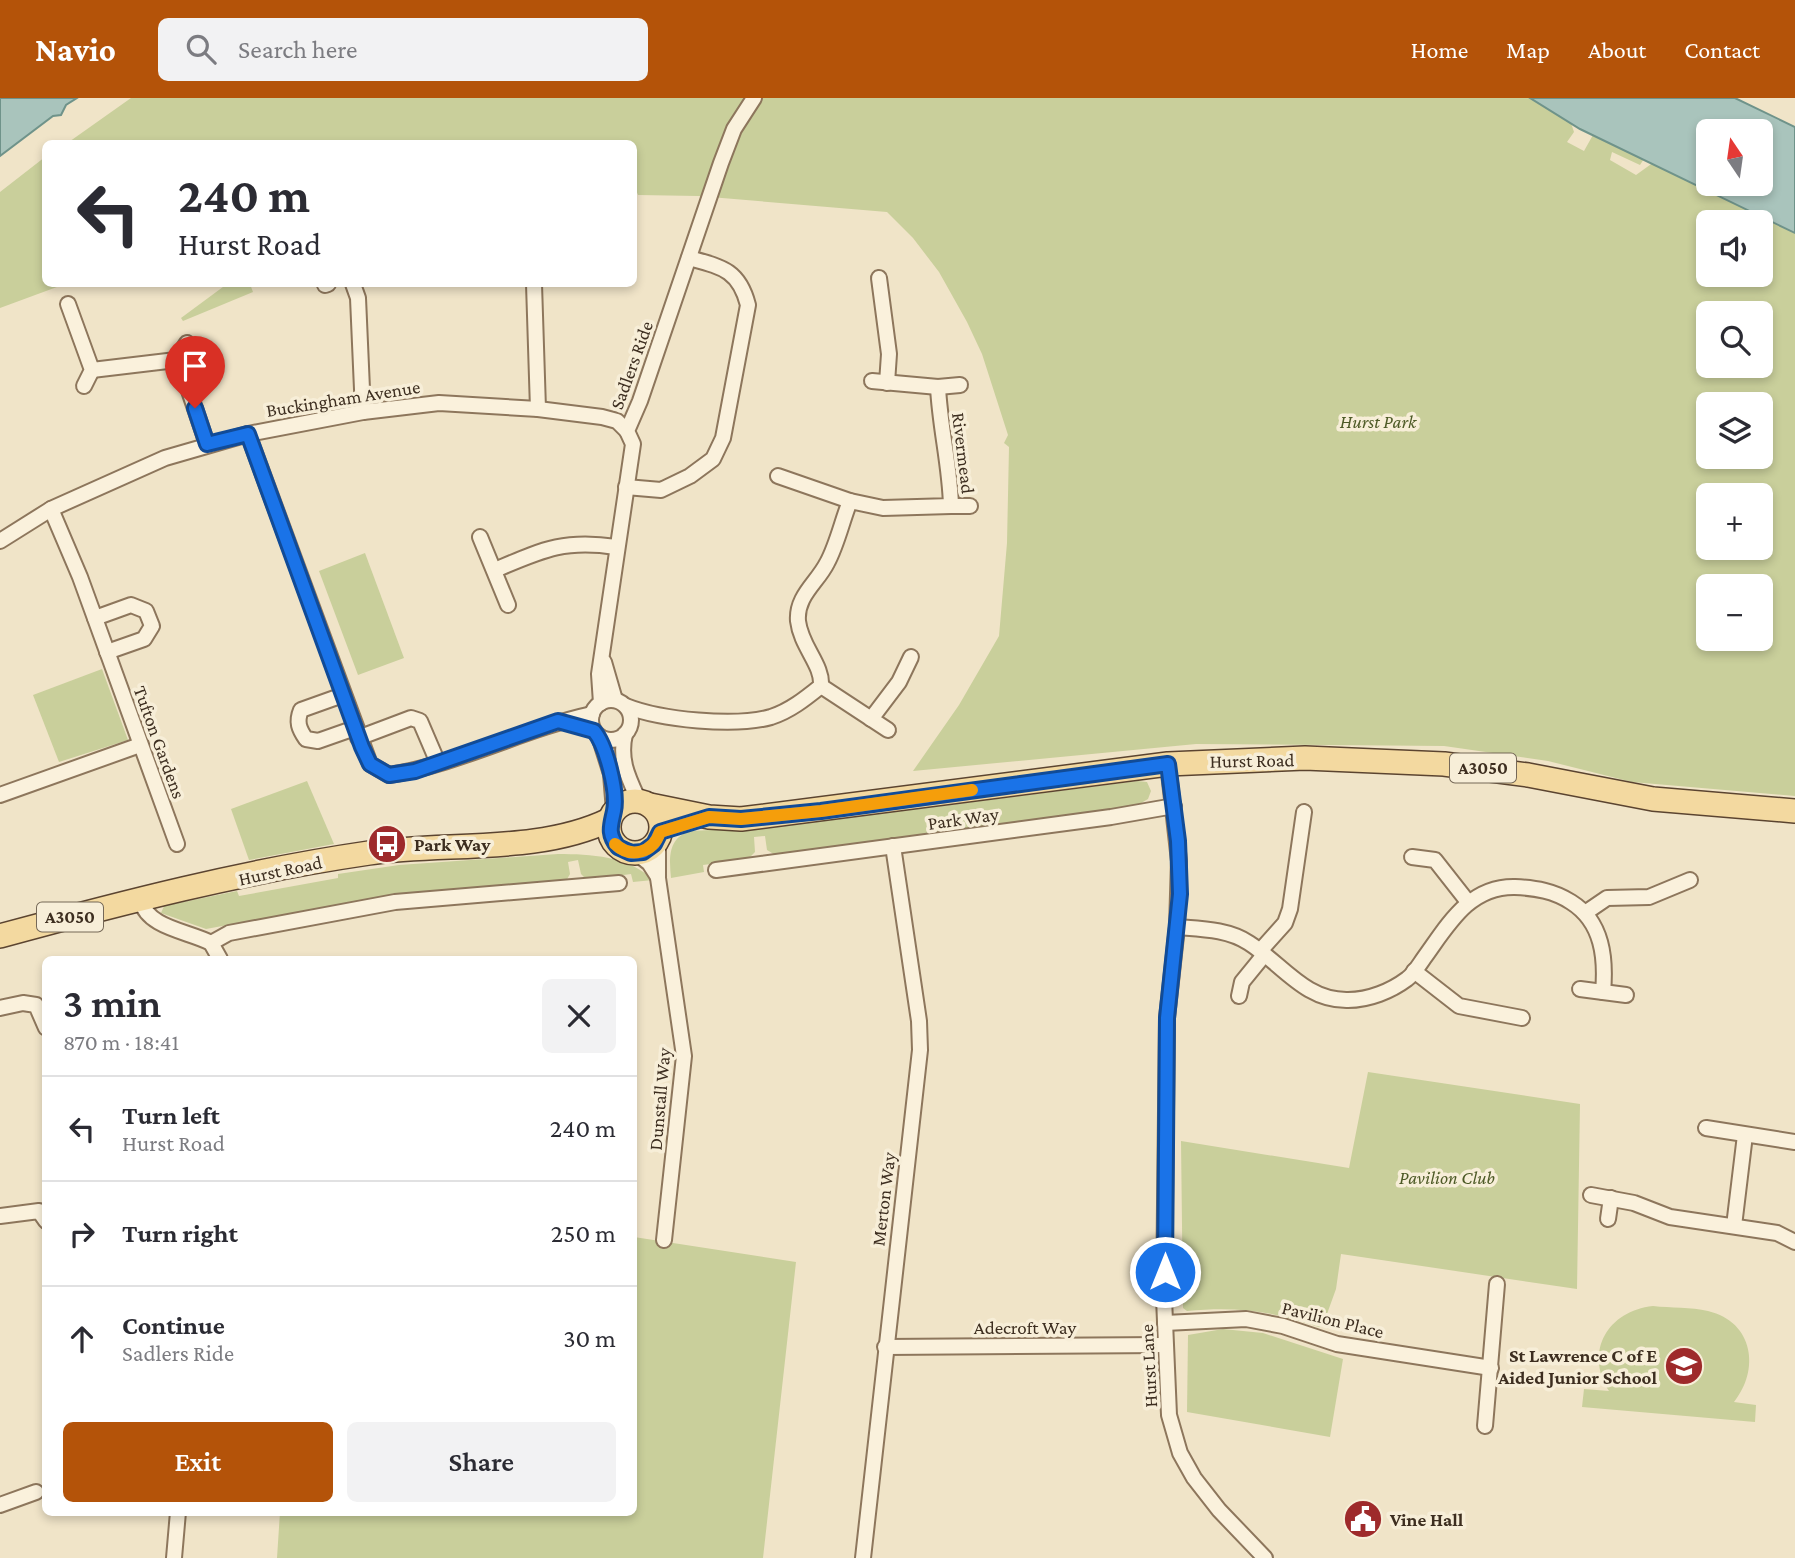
<!DOCTYPE html>
<html lang="en">
<head>
<meta charset="utf-8">
<style>
  :root { --surface:#fff; --page:#f2f2f3; --text:#2b2b33; --muted:#7c7c81; --line:#e1e1e2; --accent:#b45309 }
  body { margin:0; font-family:"Crimson Pro",serif; background:var(--page); color:var(--text); height:100vh; display:flex; flex-direction:column; font-size:26px; white-space:nowrap }
  * { box-sizing:border-box; margin:0 }
  p { font-size:23px; color:var(--muted) }
  .icon { flex:none; width:38px; height:38px; fill:none; stroke:currentColor; stroke-width:2; stroke-linecap:round; stroke-linejoin:round }
  .map { position:relative; flex:1; overflow:hidden }
  .details { position:absolute; left:42px; top:858px; width:595px; height:560px; display:flex; flex-direction:column; background:var(--surface); border-radius:10px; box-shadow:0 4px 10px #0003 }
  .details>* { flex:none }
  .guide { position:absolute; left:42px; top:42px; width:595px; height:147px; border-radius:10px; box-shadow:0 4px 10px #0003; background:#fff; color:var(--text); overflow:hidden }
  .needle { width:46px; rotate:347deg }
  .fabs { position:absolute; left:1696px; top:21px; display:grid; gap:14px }
  .fabs a { display:grid; place-items:center; width:77px; height:77px; border-radius:10px; background:var(--surface); box-shadow:0 4px 10px #0003; font-size:35px }
  .pin { position:absolute; display:grid; place-items:center; width:60px; height:60px; color:#fff; margin:-72px -30px; border-radius:50% 50% 50% 0; rotate:-45deg; box-shadow:0 0 7px #0007 }
  .pin .icon { rotate:45deg }
  .me { position:absolute; width:77px; margin:-38px; rotate:0deg; stroke-linejoin:round; filter:drop-shadow(0 0 5px #0008) }
  .turn { display:flex; align-items:center; gap:24px; height:147px; padding:0 21px; font-size:32px }
  .turn .icon { width:91px; height:91px; stroke-width:2.5 }
  .turn b { display:block; font-size:49px; line-height:60px }
  .round { display:grid; place-items:center; flex:none; width:74px; height:74px; border-radius:10px; background:var(--page) }
  .overview { display:flex; align-items:center; justify-content:space-between; height:119px; padding:0 21px }
  h1 { font-size:42px; font-weight:600; line-height:52px }
  .button { display:flex; gap:14px; margin-top:auto; padding:14px 21px }
  .button a { flex:1; height:80px; border-radius:10px; background:var(--accent); color:#fff; font-size:28px; font-weight:600; line-height:80px; text-align:center }
  .button a+a { background:var(--page); color:var(--text) }
  ul { padding:0; list-style:none }
  li { display:flex; align-items:center; gap:21px; height:105px; padding:0 21px; border-top:2px solid var(--line) }
  li div { flex:1 }
  li b { display:block; font-size:26px }
  li em { font-style:normal }
  header { display:flex; align-items:center; gap:42px; box-sizing:border-box; height:98px; padding:0 35px; background:var(--accent); color:#fff }
  header strong { font-size:33px }
  nav { display:flex; gap:38px; margin-inline-start:auto; font-size:24px }
  .search { width:490px; height:63px; background:var(--page); display:flex; align-items:center; gap:18px; box-sizing:border-box; padding:0 24px; border-radius:10px; color:var(--muted); font-size:26px }
  .map>svg:first-child { display:block }
  .green { fill:#c9cf9b; fill-rule:evenodd }
  .water { fill:#a9c4bc; stroke:#6f938a; stroke-width:2; fill-rule:evenodd }
  .lines { fill:none; stroke-linecap:round; stroke-linejoin:round }
  .minor-casing { stroke:#8d765c; stroke-width:18 }
  .primary-casing { stroke:#5b4430; stroke-width:26 }
  .minor { stroke:#faf1dc; stroke-width:14 }
  .primary { stroke:#f3d9a0; stroke-width:23 }
  .route-casing { stroke:#114b97; stroke-width:18 }
  .route { stroke:#1a73e8; stroke-width:12 }
  .slow { stroke:#f59e0b; stroke-width:12 }
  .labels { text-anchor:middle; stroke-width:7; stroke-linejoin:round; paint-order:stroke }
  .shield { fill:#f7eed8; stroke:#756857; stroke-width:2 }
  .shield-label { font-size:18px; font-weight:bold; fill:#3d2e20 }
  .street-label { font-size:19px; fill:#3d2e20; stroke:#f7eed8 }
  .park-label { font-size:19px; font-style:italic; fill:#4d5a26; stroke:#f7eed8 }
  .poi-label { font-size:19px; font-weight:bold; fill:#3d2e20; stroke:#f7eed8; text-anchor:start }
</style>
</head>
<body>
<header>
<strong>Navio</strong>
<div class="search"><svg class="icon" aria-label="search" viewBox="0 0 24 24"><circle cx="10" cy="10" r="6"/><path d="M15 15l6 6"/></svg>Search here</div>
<nav><a>Home</a><a>Map</a><a>About</a><a>Contact</a></nav>
</header>
<div class="map">
<svg width="1795" height="1460" viewBox="0 0 1795 1460">
  <rect width="100%" height="100%" fill="#f0e4c8"/>
  <g class="green">
    <path d="M 131,0 L 1554,0 L 1566,10 L 1574,34 L 1567,44 L 1584,53 L 1598,28 L 1647,56 L 1640,67 L 1612,54 L 1610,62 L 1636,77 L 1654,64 L 1795,125 L 1795,698 L 1632,684 L 1548,663 L 1444,648 L 1196,646 L 913,673 L 959,607 L 999,538 L 1007,445 L 1009,349 L 1004,345 L 1008,337 L 982,256 L 967,224 L 939,174 L 913,140 L 887,114 L 698,98 L 638,97 L 634,87 L 634,46 L 66,46 ZM 1708,124 L 1760,124 L 1760,177 L 1708,177 ZM 1708,215 L 1760,215 L 1760,268 L 1708,268 ZM 1708,306 L 1760,306 L 1760,359 L 1708,359 ZM 1708,397 L 1760,397 L 1760,450 L 1708,450 ZM 1708,488 L 1760,488 L 1760,541 L 1708,541 Z"/>
    <polygon points="45,59 46,186 65,186 0,210 0,94"/>
    <polygon points="227,186 250,186 253,194 183,223 181,220"/>
    <polygon points="365,455 404,560 358,577 319,473"/>
    <polygon points="102,571 128,642 59,664 33,597"/>
    <polygon points="307,683 334,746 249,762 231,711"/>
    <path d="M 1138,683 L 1147,684 L 1151,693 L 1148,701 L 1136,708 L 777,758 L 767,752 L 765,738 L 754,739 L 755,754 L 748,761 L 703,767 L 704,774 L 671,780 C 669,760 668,740 690,733 L 777,729 Z"/>
    <path d="M 558,756 C 590,756 629,758 653,782 L 633,784 L 631,776 L 587,782 L 581,776 L 578,762 L 568,764 L 570,776 L 566,783 L 380,799 L 206,831 L 161,815 L 164,808 L 237,793 L 239,798 L 338,780 L 338,776 L 399,767 Z"/>
    <path d="M 1368,974 L 1580,1006 L 1577,1191 L 1341,1156 L 1336,1191 L 1323,1227 L 1319,1229 C 1272,1213 1237,1208 1187,1213 L 1183,1210 L 1181,1043 L 1349,1070 Z"/>
    <polygon points="634,1139 796,1164 763,1460 277,1460 280,1414 634,1414"/>
    <path d="M 1653,1208 C 1671,1210 1691,1209 1708,1213 C 1754,1224 1760,1272 1734,1304 L 1756,1307 L 1755,1324 L 1582,1309 L 1584,1291 L 1609,1293 C 1584,1253 1608,1213 1653,1208 Z"/>
    <polygon points="1223,1231 1263,1235 1343,1261 1330,1339 1187,1314 1188,1237"/>
  </g>
  <g class="water">
    <polygon points="0,0 77,0 66,7 61,17 53,18 0,58"/>
    <path d="M 1530,0 L 1735,0 L 1795,29 L 1795,135 L 1580,31 ZM 1708,33 L 1760,33 L 1760,86 L 1708,86 Z"/>
  </g>
  <g class="lines">
    <g class="minor-casing">
      <g id="minor">
        <polyline points="879,180 889,256 887,285"/>
        <polyline points="353,186 358,200 363,314"/>
        <polyline points="534,186 538,311"/>
        <polyline points="325,187 328,186"/>
        <polyline points="68,206 92,272 84,288"/>
        <polyline points="176,262 187,245"/>
        <polyline points="92,272 176,262 181,269 207,346"/>
        <polyline points="872,283 938,289 960,287"/>
        <path d="M 248,336 L 370,666 L 389,677 C 459,666 523,631 592,616"/>
        <path d="M 778,378 L 850,403 L 883,410 L 951,408 C 950,367 940,330 938,289"/>
        <path d="M 626,389 L 661,392 L 690,378 L 713,361 L 723,340 L 748,207 C 739,172 722,169 689,160"/>
        <polyline points="951,408 970,408"/>
        <polyline points="51,411 80,479 177,746"/>
        <polyline points="480,439 508,507"/>
        <polyline points="0,443 51,411 165,360 248,336 363,314 439,305 538,311 602,319 617,323 627,333"/>
        <path d="M 495,472 C 542,452 564,441 616,449"/>
        <polyline points="95,520 131,507 146,513 152,528 144,541 107,554"/>
        <polyline points="604,564 615,602"/>
        <polyline points="821,588 888,632"/>
        <path d="M 343,597 L 301,612 C 296,624 299,631 306,641 L 318,643 L 355,630"/>
        <circle cx="611" cy="622" r="20"/>
        <polyline points="601,605 599,576 633,346 627,333 640,303 721,65 734,31 754,0"/>
        <path d="M 626,608 C 661,622 735,629 771,619 C 790,613 806,600 821,588 C 823,567 801,549 798,523 C 796,498 817,485 827,465 C 837,447 842,423 850,403"/>
        <polyline points="871,621 899,584 911,559"/>
        <path d="M 625,636 C 619,662 628,679 639,703"/>
        <polyline points="599,638 611,676 614,713"/>
        <polyline points="358,640 411,620 420,623 438,665"/>
        <polyline points="1168,666 1179,763 1177,829 1167,920 1164,1200 1169,1317 1180,1355 1194,1380 1219,1412 1265,1460"/>
        <polyline points="0,697 140,647"/>
        <polyline points="658,741 658,780 684,958 664,1142"/>
        <polyline points="636,755 649,765 658,779"/>
        <polyline points="1412,759 1435,762 1468,804"/>
        <polyline points="716,772 1111,719 1174,708"/>
        <path d="M 141,803 C 148,830 188,833 211,845 L 220,861"/>
        <polyline points="1585,815 1607,800 1649,799 1690,782"/>
        <path d="M 1177,829 C 1201,831 1228,831 1249,845 C 1282,866 1305,903 1348,902 C 1369,902 1391,893 1407,881 C 1414,876 1419,867 1424,860 C 1448,827 1469,788 1515,789 C 1536,790 1554,793 1571,804 C 1603,824 1606,861 1603,894"/>
        <polyline points="211,845 229,835 395,804 619,785"/>
        <polyline points="1260,853 1285,825 1290,811 1304,714"/>
        <polyline points="1414,873 1459,908 1522,920"/>
        <polyline points="1580,891 1626,897"/>
        <polyline points="1239,898 1242,884 1264,857"/>
        <polyline points="0,910 23,905 36,907 46,930"/>
        <polyline points="1706,1030 1795,1044"/>
        <polyline points="1591,1097 1634,1105 1670,1119 1777,1135 1795,1144"/>
        <polyline points="0,1118 39,1113 46,1123"/>
        <polyline points="1608,1121 1611,1100"/>
        <polyline points="1734,1128 1745,1037"/>
        <polyline points="1165,1225 1246,1221 1283,1228 1337,1246 1491,1270"/>
        <polyline points="885,1249 1165,1247"/>
        <polyline points="1485,1328 1497,1186"/>
        <polyline points="0,1407 36,1394"/>
        <polyline points="174,1460 178,1414"/>
        <polyline points="863,1460 920,952 919,923 893,748"/>
      </g>
    </g>
    <g class="primary-casing">
      <g id="primary">
        <circle cx="635" cy="729" r="26"/>
        <polyline points="650,707 709,719 741,721 1168,666 1305,660 1444,666 1528,677 1653,701 1795,713"/>
        <path d="M 0,838 C 121,805 245,773 369,755 C 446,744 539,756 609,722"/>
      </g>
    </g>
    <use href="#minor" class="minor"/>
    <use href="#primary" class="primary"/>
  </g>
  <g class="lines">
    <g class="route-casing">
      <path id="route" d="M 195,310 L 207,346 L 248,336 L 362,649 L 370,666 L 389,677 L 415,673 L 558,623 L 594,633 C 606,647 618,694 614,713 C 611,728 607,735 618,749 L 631,755 L 643,754 L 654,746 L 660,734 L 709,719 L 741,721 L 821,713 L 1168,666 L 1178,743 L 1180,796 L 1167,920 L 1165,1174"/>
    </g>
    <use href="#route" class="route"/>
    <path class="slow" d="M 615,746 C 631,761 653,755 660,734 L 709,719 L 741,721 L 821,713 L 972,692"/>
  </g>
  <defs>
    <g id="bus-disc" transform="scale(2.0125)"><circle r="9.5" fill="#9e2a2b" stroke="#f7eed8"/><path d="M-5-6H5V4H4V6H2V4H-2V6H-4V4H-5ZM-3.5-4V0h7V-4ZM-3.5 1.2v1.5H-2V1.2ZM2 1.2v1.5H3.5V1.2Z" fill="#fff"/></g>
    <g id="school-disc" transform="scale(2.0125)"><circle r="9.5" fill="#9e2a2b" stroke="#f7eed8"/><path d="M0-5L7-2L0 1L-7-2ZM-4 1L0 2.5L4 1V4Q0 6-4 4Z" fill="#fff"/></g>
    <g id="civic-disc" transform="scale(2.0125)"><circle r="9.5" fill="#9e2a2b" stroke="#f7eed8"/><path d="M-.6-6.5H3V-4.5H.6V-3L4-1V1h2V6H-6V1h2V-1L-.6-3ZM-1.2 2.5V6h2.4V2.5Z" fill="#fff"/></g>
  </defs>
  <g fill-rule="evenodd">
    <use href="#bus-disc" x="387" y="746"/>
    <use href="#school-disc" x="1684" y="1268"/>
    <use href="#civic-disc" x="1363" y="1421"/>
  </g>
  <g class="labels">
    <g class="shield">
      <rect x="1450" y="655.5" width="66" height="29" rx="5"/>
      <rect x="37" y="804.5" width="66" height="29" rx="5"/>
    </g>
    <g class="shield-label">
      <text x="1483" y="676">A3050</text>
      <text x="70" y="825">A3050</text>
    </g>
    <g class="street-label">
      <text transform="translate(631 267) rotate(-70)" y="7">Sadlers Ride</text>
      <text transform="translate(343 300) rotate(-9)" y="7">Buckingham Avenue</text>
      <text transform="translate(964 355) rotate(83)" y="7">Rivermead</text>
      <text transform="translate(160 644) rotate(70)" y="7">Tufton Gardens</text>
      <text transform="translate(1252 662) rotate(-1)" y="7">Hurst Road</text>
      <text transform="translate(963 720) rotate(-8)" y="7">Park Way</text>
      <text transform="translate(280 772) rotate(-12)" y="7">Hurst Road</text>
      <text transform="translate(659 1001) rotate(-85)" y="7">Dunstall Way</text>
      <text transform="translate(883 1101) rotate(-83)" y="7">Merton Way</text>
      <text transform="translate(1333 1221) rotate(14)" y="7">Pavilion Place</text>
      <text x="1025" y="1236">Adecroft Way</text>
      <text transform="translate(1148 1268) rotate(-93)" y="7">Hurst Lane</text>
    </g>
    <g class="park-label">
      <text x="1378" y="330">Hurst Park</text>
      <text x="1447" y="1086">Pavilion Club</text>
    </g>
    <g class="poi-label">
      <text x="414" y="753">Park Way</text>
      <text x="1657" y="1264" text-anchor="end">St Lawrence C of E<tspan x="1657" dy="22">Aided Junior School</tspan></text>
      <text x="1390" y="1428">Vine Hall</text>
    </g>
  </g>
</svg>
<div class="fabs">
<a><svg class="needle" viewBox="-14 -14 28 28"><path d="M0-13l5 13h-10z" fill="#e53935"/><path d="M0 13l5-13h-10z" fill="#7c7c81"/></svg></a>
<a><svg class="icon" aria-label="sound" viewBox="0 0 24 24"><path d="M4 9h4l5-4v14l-5-4H4zM17 9q2 3 0 6"/></svg></a>
<a><svg class="icon" aria-label="search" viewBox="0 0 24 24"><circle cx="10" cy="10" r="6"/><path d="M15 15l6 6"/></svg></a>
<a><svg class="icon" aria-label="layers" viewBox="0 0 24 24"><path d="M12 4l9 5-9 5-9-5zM3 14l9 5 9-5"/></svg></a>
<a>+</a>
<a>−</a>
</div>
<div class="pin" style="left:195px;top:310px;background:#d93025"><svg class="icon" aria-label="arrive" viewBox="0 0 24 24"><path d="M6 21V4h12l-3 4 3 4H6"/></svg></div>
<svg class="me" style="left:1165px;top:1174px" viewBox="-20 -20 40 40"><circle r="17" fill="#1a73e8" stroke="#fff" stroke-width="3"/><path d="M0-11L8 9 0 5-8 9z" fill="#fff"/></svg>
<div class="guide">
<div class="turn"><svg class="icon" aria-label="left" viewBox="0 0 24 24"><path d="M17 20v-9H6M10 6l-5 5 5 5"/></svg><div><b>240 m</b>Hurst Road</div></div>
</div>
<section class="details">
<div class="overview"><div><h1>3 min</h1><p>870 m · 18:41</p></div><a class="round"><svg class="icon" aria-label="close" viewBox="0 0 24 24"><path d="M6 6l12 12M18 6L6 18"/></svg></a></div>
<ul>
<li><svg class="icon" aria-label="left" viewBox="0 0 24 24"><path d="M17 20v-9H6M10 6l-5 5 5 5"/></svg><div><b>Turn left</b><p>Hurst Road</p></div><em>240 m</em></li>
<li><svg class="icon" aria-label="right" viewBox="0 0 24 24"><path d="M7 20v-9h11M14 6l5 5-5 5"/></svg><div><b>Turn right</b></div><em>250 m</em></li>
<li><svg class="icon" aria-label="ahead" viewBox="0 0 24 24"><path d="M12 20V5M6 11l6-6 6 6"/></svg><div><b>Continue</b><p>Sadlers Ride</p></div><em>30 m</em></li>
</ul>
<div class="button"><a>Exit</a><a>Share</a></div>
</section>
</div>
</body>
</html>
